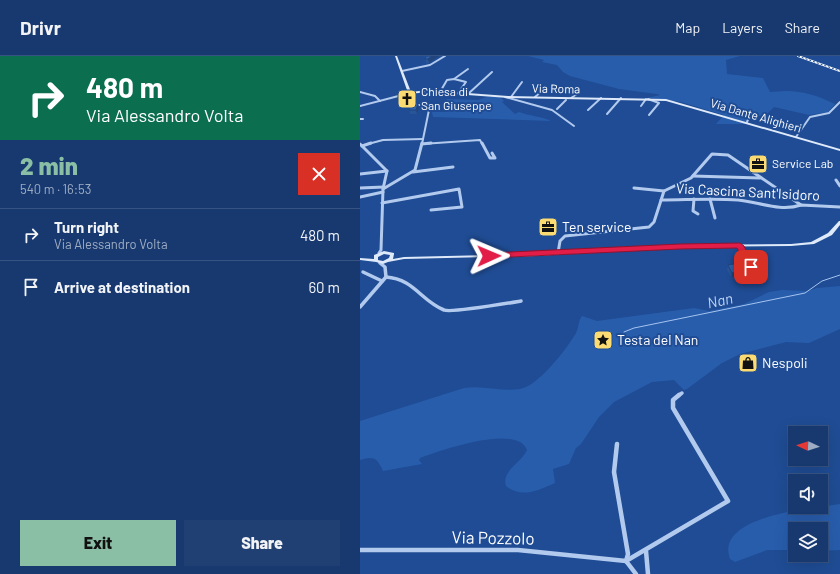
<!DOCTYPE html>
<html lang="en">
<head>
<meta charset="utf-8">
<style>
  :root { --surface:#17396f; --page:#204074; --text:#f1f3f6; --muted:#9eacc3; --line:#365382; --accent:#8abfa5 }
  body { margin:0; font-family:Barlow,sans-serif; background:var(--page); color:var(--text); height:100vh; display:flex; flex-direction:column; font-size:15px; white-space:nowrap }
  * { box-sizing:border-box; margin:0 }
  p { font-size:13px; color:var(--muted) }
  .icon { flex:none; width:22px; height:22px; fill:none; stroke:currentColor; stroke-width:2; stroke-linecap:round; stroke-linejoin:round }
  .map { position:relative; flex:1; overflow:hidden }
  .side { display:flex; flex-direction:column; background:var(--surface); width:360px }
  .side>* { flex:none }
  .banner { background:#0b6e4f; color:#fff; overflow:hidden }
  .needle { width:26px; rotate:274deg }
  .controls { position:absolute; left:428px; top:370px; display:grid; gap:8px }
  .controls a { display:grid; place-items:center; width:40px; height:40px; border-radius:0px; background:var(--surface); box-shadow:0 4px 16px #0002,0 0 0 1px var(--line); font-size:20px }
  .pin { position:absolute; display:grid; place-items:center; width:34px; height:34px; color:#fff; margin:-17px; border-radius:8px; box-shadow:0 2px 6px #0006 }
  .me { position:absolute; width:44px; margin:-22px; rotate:89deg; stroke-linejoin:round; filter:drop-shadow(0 0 3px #0008) }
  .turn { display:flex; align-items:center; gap:14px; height:84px; padding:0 20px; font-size:18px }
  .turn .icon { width:52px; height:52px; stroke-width:2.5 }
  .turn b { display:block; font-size:28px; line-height:34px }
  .round { display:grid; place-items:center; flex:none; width:42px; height:42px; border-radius:0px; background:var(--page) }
  .head { display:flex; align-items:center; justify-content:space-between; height:68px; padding:0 20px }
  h1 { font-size:24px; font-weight:800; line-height:30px; color:var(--accent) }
  .button { display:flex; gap:8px; margin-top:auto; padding:8px 20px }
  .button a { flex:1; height:46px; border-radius:0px; background:var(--accent); color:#111; font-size:16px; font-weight:800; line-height:46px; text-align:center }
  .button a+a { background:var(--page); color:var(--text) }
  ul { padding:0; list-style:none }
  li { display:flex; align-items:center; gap:12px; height:52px; padding:0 20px; border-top:1px solid var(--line) }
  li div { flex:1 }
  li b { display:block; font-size:15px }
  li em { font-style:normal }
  header { display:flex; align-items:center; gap:24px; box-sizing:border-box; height:56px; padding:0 20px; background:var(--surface); border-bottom:1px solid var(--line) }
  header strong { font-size:19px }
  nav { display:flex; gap:22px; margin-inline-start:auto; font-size:14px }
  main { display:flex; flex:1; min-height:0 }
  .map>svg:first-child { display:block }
  .green { fill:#285dac }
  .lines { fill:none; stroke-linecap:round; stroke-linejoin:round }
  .stream { stroke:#a5c4ef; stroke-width:1 }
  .street-far3 { stroke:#b2caee; stroke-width:2 }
  .street-far2 { stroke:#b2caee; stroke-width:3 }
  .street-far1 { stroke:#b2caee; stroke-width:3.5 }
  .street { stroke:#b2caee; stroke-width:4.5 }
  .secondary { fill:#dee9fa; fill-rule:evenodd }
  .rail-casing { stroke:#fff; stroke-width:2 }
  .rail { stroke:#1f4c94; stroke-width:1; stroke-dasharray:2; stroke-linecap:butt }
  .wall { fill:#285598 }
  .shaded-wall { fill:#21457c }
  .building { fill:#2f63b1; stroke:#21457c }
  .route { fill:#e11d48; stroke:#92132f }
  .labels { text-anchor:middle; stroke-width:4; stroke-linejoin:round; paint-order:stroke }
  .far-street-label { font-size:12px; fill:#fff; stroke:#1f4c94 }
  .far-poi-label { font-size:12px; fill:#fff; stroke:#1f4c94; text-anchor:start }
  .street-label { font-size:14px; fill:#fff; stroke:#1f4c94 }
  .poi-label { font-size:14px; fill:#fff; stroke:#1f4c94; text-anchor:start }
  .water-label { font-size:15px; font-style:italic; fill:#bed4f5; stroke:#1f4c94 }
  .near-street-label { font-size:17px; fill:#fff; stroke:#1f4c94 }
</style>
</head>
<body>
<header>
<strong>Drivr</strong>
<nav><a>Map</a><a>Layers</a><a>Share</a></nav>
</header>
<main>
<section class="side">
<div class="banner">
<div class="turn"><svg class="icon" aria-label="right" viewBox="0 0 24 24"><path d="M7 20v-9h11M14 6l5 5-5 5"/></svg><div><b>480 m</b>Via Alessandro Volta</div></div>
</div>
<div class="head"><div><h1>2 min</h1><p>540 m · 16:53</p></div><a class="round" style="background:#d93025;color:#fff"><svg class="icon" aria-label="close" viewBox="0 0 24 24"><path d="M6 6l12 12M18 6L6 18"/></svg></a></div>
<ul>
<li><svg class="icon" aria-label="right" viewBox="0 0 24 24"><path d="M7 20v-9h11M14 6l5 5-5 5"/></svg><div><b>Turn right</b><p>Via Alessandro Volta</p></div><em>480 m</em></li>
<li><svg class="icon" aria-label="arrive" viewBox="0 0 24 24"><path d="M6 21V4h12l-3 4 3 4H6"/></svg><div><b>Arrive at destination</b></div><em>60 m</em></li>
</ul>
<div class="button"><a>Exit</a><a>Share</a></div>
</section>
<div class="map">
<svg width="480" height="518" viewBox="0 0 480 518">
  <rect width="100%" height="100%" fill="#1f4c94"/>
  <g class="green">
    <path d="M 168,0 L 380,0 L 366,4 L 367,18 L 403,22 L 410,36 C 415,36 420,35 426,35 C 444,35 458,40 475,48 L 468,56 L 449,59 L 414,51 L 404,61 L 391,58 L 387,68 L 356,68 L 364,59 L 321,46 L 287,42 L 300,39 L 297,38 L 259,33 L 210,20 L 203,16 L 197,9 L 182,6 L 184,4 Z"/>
    <path d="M 127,41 L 140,41 L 144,45 L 142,46 L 155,58 L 159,56 C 170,60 180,60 191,65 L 73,61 L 72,56 L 85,56 L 87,53 L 126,50 L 114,47 L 87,49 L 84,48 L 87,43 L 118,44 Z"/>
    <path d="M 480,230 L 480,273 L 449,287 L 426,286 L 380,298 L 362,307 L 327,333 L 324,334 L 314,324 L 292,326 L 254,346 L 239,361 L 221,388 L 216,392 L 209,408 L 193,413 L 195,427 C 179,434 161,443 146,430 C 141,415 162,406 167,394 C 157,367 79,395 60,402 L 59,404 L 62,408 L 23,415 C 18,403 14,399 0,404 L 0,365 L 104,332 C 123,329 141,336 160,333 C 178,330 206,294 216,277 C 219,271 218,265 222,260 L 237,265 L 334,252 L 349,255 L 384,248 L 409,236 L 422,234 L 448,235 L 457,232 Z"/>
    <path d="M 480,448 L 480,494 L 461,495 L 461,473 L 435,473 L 435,494 L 407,494 L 375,506 L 370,503 C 354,459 455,452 480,448 Z"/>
  </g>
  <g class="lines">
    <polyline class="stream" points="264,276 274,272 445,237 462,225 480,219"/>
    <g class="street-far3">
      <polyline points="42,15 70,9 85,0"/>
      <polyline points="94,23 108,13"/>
      <polyline points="0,36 15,40 20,45"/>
      <polyline points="80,36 87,24 94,23 106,26 98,37"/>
      <polyline points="108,38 132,16"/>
      <polyline points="145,41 192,54 214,70"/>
      <polyline points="151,41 162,26"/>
      <polyline points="175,41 183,34"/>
      <polyline points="211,42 217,38"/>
      <polyline points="288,43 299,47 289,59"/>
      <polyline points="58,49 70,49 62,88"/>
      <polyline points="0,50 50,37"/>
      <polyline points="281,50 286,43"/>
      <polyline points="197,53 206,44"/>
      <polyline points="228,54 241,42"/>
      <polyline points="247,58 261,42"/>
      <polyline points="0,63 3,63"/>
      <polyline points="387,66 390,59"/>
      <polyline points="436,81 450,61 469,57 480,46"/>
      <polyline points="8,88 23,84 63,83"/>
      <polyline points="62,88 120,84 122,88"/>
    </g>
    <g class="street-far2">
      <polyline points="122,87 130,102 135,102 132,97"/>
      <polyline points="0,88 27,115 23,133 21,194 19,197"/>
      <polyline points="62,88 71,87"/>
      <polyline points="2,90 11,87"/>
      <polyline points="53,116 93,111"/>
      <polyline points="0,118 27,115"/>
      <polyline points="333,120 400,122"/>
      <polyline points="476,124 480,130"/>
      <polyline points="0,132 24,131"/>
      <polyline points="274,132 304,135"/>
      <polyline points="23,133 55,114 62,87"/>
      <polyline points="0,141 23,136"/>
      <polyline points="334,143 333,155 338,158"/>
      <polyline points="350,143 355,162"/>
      <path d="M 301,144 C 326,144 353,142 378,144 C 399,146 420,156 441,149 L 480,151"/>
      <polyline points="22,147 99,133 102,151 71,154"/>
      <polyline points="380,189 385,200"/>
      <polyline points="198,197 200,185 205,180 289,171 294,166 304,135 331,122 352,98 368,99 441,149"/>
    </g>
    <g class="street-far1">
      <polyline points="385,199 397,222"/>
      <polyline points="3,216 22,225"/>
      <path d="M 26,221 C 54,223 61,245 84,254 C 91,257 149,247 161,245"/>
      <polyline points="0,251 26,221 25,211 20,207"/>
      <polyline points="318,340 322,337"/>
    </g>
    <g class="street">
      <polyline points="257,388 254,416 268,498 266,505"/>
      <polyline points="0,494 158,494 266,505"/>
      <polyline points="286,495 288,518"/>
      <polyline points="266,505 368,445 313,352 313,344 319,339"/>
      <polyline points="266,505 276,518"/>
    </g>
    <g class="secondary">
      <polygon points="35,0 37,0 51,36 67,34 148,40 306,43 480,93 480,95 306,45 148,42 67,36 50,38 48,37"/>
      <path d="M 479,165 L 480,165 L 480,169 L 472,179 L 454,188 L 431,190 L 320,191 L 176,200 L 44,203 L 28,206 L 23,208 L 16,206 L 0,204 L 0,202 L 14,203 L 14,199 L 24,195 L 34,197 L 34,198 L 33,203 L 44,201 L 176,198 L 320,189 L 431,188 L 451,186 L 468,177 ZM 24,198 L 30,199 L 29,202 L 23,205 L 18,204 L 18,201 Z"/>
    </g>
    <g class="rail-casing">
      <polyline id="rail" points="438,0 480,15"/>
    </g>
    <use href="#rail" class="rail"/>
  </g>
  <g class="wall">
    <polygon points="63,0 79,0 69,7 66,7 65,3 66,1"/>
    <polygon points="58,47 59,52 57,58 50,58 49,54"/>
    <polygon points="368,209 392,214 391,218 371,221 367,214"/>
  </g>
  <g class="shaded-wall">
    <polygon points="72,0 79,0 69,7 68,3"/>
    <polygon points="58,47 59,52 57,58 56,54"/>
    <polygon points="392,214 391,218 371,221 372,217"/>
  </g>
  <g class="building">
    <polygon points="66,0 72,0 68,3 65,3"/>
    <polygon points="51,46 58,47 56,54 49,54"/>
    <polygon points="384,206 388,206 392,214 372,217 368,209"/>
  </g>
  <polygon class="route" points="380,187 384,190 395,211 394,213 388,213 377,192 320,193 129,202 125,200 129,197 320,188"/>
  <defs>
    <g id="church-square" transform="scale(1)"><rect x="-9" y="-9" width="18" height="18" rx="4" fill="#fcdb72" stroke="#1f4c94"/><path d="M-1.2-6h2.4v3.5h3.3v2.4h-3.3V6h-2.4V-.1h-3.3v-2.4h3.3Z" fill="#111"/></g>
    <g id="office-square" transform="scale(1)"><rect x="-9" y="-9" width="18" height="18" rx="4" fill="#fcdb72" stroke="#1f4c94"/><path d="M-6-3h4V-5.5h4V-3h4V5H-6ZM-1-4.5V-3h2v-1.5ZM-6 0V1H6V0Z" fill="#111"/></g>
    <g id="sight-square" transform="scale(1)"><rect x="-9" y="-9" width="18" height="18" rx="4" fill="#fcdb72" stroke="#1f4c94"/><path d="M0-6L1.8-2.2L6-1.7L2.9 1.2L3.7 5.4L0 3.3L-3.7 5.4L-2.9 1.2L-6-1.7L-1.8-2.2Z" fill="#111"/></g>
    <g id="shop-square" transform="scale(1)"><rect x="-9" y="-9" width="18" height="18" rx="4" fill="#fcdb72" stroke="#1f4c94"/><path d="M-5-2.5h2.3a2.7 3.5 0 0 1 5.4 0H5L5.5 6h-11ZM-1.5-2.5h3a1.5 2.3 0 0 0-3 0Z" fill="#111"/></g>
  </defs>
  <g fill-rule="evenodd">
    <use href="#church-square" x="47" y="43"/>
    <use href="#office-square" x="398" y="108"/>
    <use href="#office-square" x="188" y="171"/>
    <use href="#sight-square" x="243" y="284"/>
    <use href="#shop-square" x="388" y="307"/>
  </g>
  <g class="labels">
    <g class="far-street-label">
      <text transform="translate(196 33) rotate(1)" y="4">Via Roma</text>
      <text transform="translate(396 60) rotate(16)" y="4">Via Dante Alighieri</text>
    </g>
    <g class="far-poi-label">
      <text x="61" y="40">Chiesa di<tspan x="61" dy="14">San Giuseppe</tspan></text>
      <text x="412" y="112">Service Lab</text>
    </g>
    <g class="street-label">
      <text transform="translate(388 136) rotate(3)" y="5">Via Cascina Sant'Isidoro</text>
    </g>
    <g class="poi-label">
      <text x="202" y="176">Ten service</text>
      <text x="257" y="289">Testa del Nan</text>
      <text x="402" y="312">Nespoli</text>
    </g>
    <g class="water-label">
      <text transform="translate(360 245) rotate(-12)" y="5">Nan</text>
    </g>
    <g class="near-street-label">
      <text transform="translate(133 482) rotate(1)" y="6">Via Pozzolo</text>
    </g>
  </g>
</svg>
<div class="controls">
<a><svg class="needle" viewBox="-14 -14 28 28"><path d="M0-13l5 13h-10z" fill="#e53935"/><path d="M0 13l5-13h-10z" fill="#9eacc3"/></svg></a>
<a><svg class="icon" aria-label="sound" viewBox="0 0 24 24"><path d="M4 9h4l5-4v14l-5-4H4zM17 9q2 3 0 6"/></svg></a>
<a><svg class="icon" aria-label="layers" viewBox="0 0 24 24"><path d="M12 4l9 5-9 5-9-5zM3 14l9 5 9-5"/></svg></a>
</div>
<div class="pin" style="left:391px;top:211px;background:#d93025"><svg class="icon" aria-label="arrive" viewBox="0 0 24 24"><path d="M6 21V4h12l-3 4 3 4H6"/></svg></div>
<svg class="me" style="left:129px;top:200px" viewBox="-20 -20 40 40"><path d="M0-17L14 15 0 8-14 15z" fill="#e11d48" stroke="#fff" stroke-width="4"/></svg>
</div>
</main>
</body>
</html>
